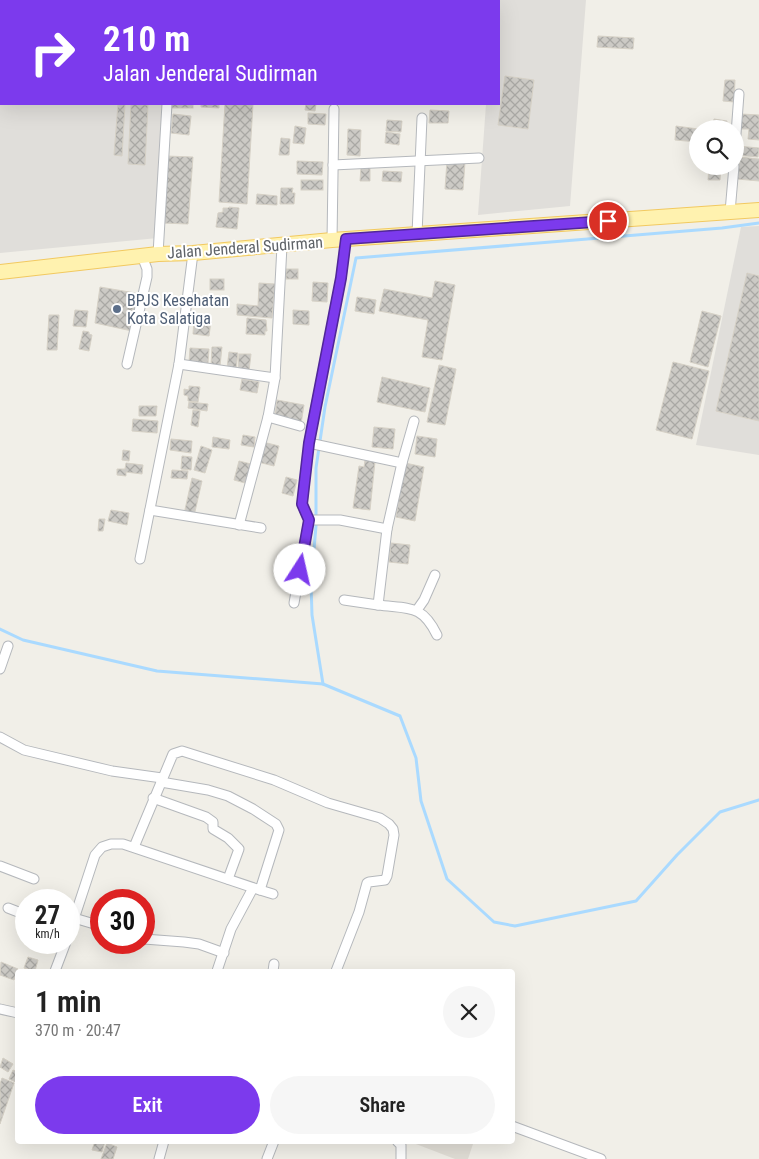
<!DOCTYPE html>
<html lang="en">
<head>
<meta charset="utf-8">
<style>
  :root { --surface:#fff; --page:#f6f6f6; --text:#222; --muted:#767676; --accent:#7c3aed }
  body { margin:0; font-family:"Roboto Condensed",sans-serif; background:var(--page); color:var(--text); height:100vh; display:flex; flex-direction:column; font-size:19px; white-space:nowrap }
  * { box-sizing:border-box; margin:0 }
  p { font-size:16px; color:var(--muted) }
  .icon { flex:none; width:28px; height:28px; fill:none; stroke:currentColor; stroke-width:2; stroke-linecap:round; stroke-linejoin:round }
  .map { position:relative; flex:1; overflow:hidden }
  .panel { position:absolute; left:15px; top:969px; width:500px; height:175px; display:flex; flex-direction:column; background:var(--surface); border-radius:5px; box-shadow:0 5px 20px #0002 }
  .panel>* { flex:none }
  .banner { position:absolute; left:0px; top:0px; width:500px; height:105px; box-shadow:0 5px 20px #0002; background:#7c3aed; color:#fff; overflow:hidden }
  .fabs { position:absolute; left:689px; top:120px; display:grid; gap:10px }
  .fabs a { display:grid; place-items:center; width:55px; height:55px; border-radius:50%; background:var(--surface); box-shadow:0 5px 20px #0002; font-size:25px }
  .speed { position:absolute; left:15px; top:889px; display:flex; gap:10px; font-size:25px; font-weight:700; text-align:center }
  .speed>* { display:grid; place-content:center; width:65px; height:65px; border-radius:50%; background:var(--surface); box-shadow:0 5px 20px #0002; line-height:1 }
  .speed small { font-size:12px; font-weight:400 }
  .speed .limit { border:8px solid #d22; background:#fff; color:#111 }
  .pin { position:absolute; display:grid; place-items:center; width:42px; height:42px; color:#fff; margin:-21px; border:2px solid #fff; border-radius:50%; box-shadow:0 1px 5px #0007 }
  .me { position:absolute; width:55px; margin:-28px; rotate:10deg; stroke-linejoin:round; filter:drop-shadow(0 0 4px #0008) }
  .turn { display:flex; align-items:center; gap:18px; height:105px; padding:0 20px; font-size:22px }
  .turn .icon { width:65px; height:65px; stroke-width:2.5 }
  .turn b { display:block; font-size:35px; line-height:42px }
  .round { display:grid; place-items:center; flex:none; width:52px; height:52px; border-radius:26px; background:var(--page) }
  .summary { display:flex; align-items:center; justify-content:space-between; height:85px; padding:0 20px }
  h1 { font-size:30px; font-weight:600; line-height:38px }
  .cta { display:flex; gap:10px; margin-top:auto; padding:10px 20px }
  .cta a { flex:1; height:58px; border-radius:30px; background:var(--accent); color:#fff; font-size:20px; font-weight:600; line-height:58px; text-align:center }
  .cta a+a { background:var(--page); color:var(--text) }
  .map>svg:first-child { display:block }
  .industrial { fill:#e0deda }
  .education { fill:#e1ded6 }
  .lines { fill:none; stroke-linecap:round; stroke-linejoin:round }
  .stream { stroke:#aadaff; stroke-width:3 }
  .building { fill:url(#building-cross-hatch); stroke:#d6d1c6 }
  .minor-casing { stroke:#b5b8bc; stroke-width:11 }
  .primary-casing { stroke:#f2c960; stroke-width:16 }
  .minor { stroke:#fff; stroke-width:9 }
  .primary { stroke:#fff2af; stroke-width:14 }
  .route-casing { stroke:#51269a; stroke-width:12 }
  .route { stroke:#7c3aed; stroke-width:9 }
  .service-dot { fill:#5c6f8a; stroke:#fff; stroke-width:2 }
  .labels { text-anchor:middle; stroke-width:4; stroke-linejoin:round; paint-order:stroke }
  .street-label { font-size:16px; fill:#5f6368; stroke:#fff }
  .service-label { font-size:16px; fill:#4e5e75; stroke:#fff; text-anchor:start }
</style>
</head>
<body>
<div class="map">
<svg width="759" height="1159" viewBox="0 0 759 1159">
  <defs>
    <pattern id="building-cross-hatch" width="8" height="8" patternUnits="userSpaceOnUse" patternTransform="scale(1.25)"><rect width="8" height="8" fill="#cccac5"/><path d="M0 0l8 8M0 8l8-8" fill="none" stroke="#a9a8a4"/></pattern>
  </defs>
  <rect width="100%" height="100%" fill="#f1efe8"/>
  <g class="industrial">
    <polygon points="0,0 137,0 1,1 1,104 165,104 158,238 0,253"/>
    <polygon points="373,0 586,0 570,206 478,215 486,104 499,104 499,1 373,1"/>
    <polygon points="759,226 759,455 696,445 741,227"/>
  </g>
  <polygon class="education" points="408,1141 474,1141 468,1159 455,1159"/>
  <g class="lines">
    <g class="stream">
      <polyline points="0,629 23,640 157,671 323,684 400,716 416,758 421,801 447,879 494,922 515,926 636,901 677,855 720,812 759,800"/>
      <polyline points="323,684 312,615 311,584 316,526 316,468 325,407 356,258 722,228 759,223"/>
    </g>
  </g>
  <g class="building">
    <polygon points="598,36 634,38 633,49 597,47"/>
    <polygon points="505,76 534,80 528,129 498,125"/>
    <polygon points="725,80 735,80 734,102 723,101"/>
    <polygon points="118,104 125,104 122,156 114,155"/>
    <polygon points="131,104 148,105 145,165 128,164"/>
    <rect x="170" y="104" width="23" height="4"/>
    <polygon points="201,104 219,104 219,108 201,107"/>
    <polygon points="225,104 253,104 247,204 219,202"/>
    <polygon points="306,104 316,104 315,111 305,110"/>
    <polygon points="430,110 449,111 448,123 429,123"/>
    <polygon points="308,113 326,114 325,125 308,124"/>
    <polygon points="173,114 191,116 189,135 171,133"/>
    <polygon points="742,114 759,115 759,140 748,139 749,129 741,129"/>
    <polygon points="714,119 727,121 726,129 712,129"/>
    <polygon points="387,120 402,121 401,132 386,131"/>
    <polygon points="295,126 306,128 304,144 293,143"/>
    <polygon points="676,126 698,129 698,142 675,140"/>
    <polygon points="348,129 361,130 360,156 347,155"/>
    <polygon points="386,132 400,134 399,145 385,143"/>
    <polygon points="281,138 290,139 289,155 279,155"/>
    <polygon points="737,146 759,148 758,157 736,155"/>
    <polygon points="166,156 193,157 188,224 162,223"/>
    <polygon points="739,157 759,159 759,181 737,179"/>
    <polygon points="297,161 323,162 322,175 297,174"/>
    <polygon points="447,161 465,162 463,190 445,189"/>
    <polygon points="709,166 721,166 720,180 708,180"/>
    <polygon points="361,167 370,167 370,181 360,181"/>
    <polygon points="383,171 402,172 401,182 382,181"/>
    <rect x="301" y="180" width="22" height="10"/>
    <polygon points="281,188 293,188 292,193 295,193 294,204 280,204"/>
    <polygon points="257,194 277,196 277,205 256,204"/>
    <polygon points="229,207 239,208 237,229 216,227 218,213 223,212 223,208 228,208"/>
    <rect x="286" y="269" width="12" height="10"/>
    <polygon points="747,273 759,276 759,421 716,411"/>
    <rect x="210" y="279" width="14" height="11"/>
    <polygon points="435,281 455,285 442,360 422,357 428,320 379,311 384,289 432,298"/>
    <polygon points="313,282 328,283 327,302 312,301"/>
    <polygon points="259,283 275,284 272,318 237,315 237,304 258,306"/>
    <polygon points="100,287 141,294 132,331 95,323"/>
    <polygon points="357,297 376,300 374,314 355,311"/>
    <polygon points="75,310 88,311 86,327 73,326"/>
    <polygon points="293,310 309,311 309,325 293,324"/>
    <polygon points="702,311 721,316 708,367 690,362"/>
    <polygon points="49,315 59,315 57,350 47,350"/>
    <polygon points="247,318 266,320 267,331 265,331 265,335 246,334"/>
    <polygon points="194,320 211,321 209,336 193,334"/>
    <polygon points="83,331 89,332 89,334 92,335 89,351 79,349"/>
    <polygon points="212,347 222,347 220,366 211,365"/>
    <polygon points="190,348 209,349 208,363 189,362"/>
    <polygon points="229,352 238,353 236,369 227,368"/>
    <polygon points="239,354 251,354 249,371 238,370"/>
    <polygon points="673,362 709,371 692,439 656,430"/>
    <polygon points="439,365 456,369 445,425 427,422"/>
    <polygon points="382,377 430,388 425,412 377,402"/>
    <polygon points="242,379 259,382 257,393 240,390"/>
    <polygon points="189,386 200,387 198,402 188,401 188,396 184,395 184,389 189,390"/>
    <polygon points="277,400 304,405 301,424 290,422 291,418 275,415"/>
    <polygon points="189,402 208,404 207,411 188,408"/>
    <polygon points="139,406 157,406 156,416 139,416"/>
    <polygon points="193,410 200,411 198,427 191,425"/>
    <polygon points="133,419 158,421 157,433 132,431"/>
    <polygon points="374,427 395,429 393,449 372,447"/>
    <polygon points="243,435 255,437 254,447 241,445"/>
    <polygon points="417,436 437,439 435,457 415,454"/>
    <polygon points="213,437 230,440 229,449 212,447"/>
    <polygon points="171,439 192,441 191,453 170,450"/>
    <polygon points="263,442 279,446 274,466 258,462"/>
    <polygon points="201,446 212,450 205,473 194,470"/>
    <polygon points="123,450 130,451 129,461 122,460"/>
    <polygon points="182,456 192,457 191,470 181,469"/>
    <polygon points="365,460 375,462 370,510 353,508 359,466 364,467"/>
    <polygon points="239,461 251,464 245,483 234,480"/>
    <polygon points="126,463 143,465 142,474 126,472 126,476 117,475 117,469 125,469"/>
    <polygon points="405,463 424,467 415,521 396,517"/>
    <polygon points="172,470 188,471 187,479 171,478"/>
    <polygon points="286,477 297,480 293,496 282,493"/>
    <polygon points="192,478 202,481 194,516 184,514"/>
    <polygon points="111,510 129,513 127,525 108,521"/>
    <polygon points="99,519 105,519 103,531 98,531"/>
    <polygon points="391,543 410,545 408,564 389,562"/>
    <polygon points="28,957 38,960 35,971 24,968"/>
    <polygon points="1,962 18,969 14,980 0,975"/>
    <polygon points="3,1058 13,1064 8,1072 0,1067"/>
    <polygon points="13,1070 18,1072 18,1083 9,1079"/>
    <polygon points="2,1078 14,1083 0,1124 0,1084"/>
    <polygon points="95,1141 105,1141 102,1152 92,1150"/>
    <polygon points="107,1143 117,1147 113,1159 101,1159"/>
  </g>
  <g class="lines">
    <g class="minor-casing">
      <g id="minor">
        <polyline points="194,1 194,0"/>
        <polyline points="274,1 274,0"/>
        <polyline points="735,147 739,94"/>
        <polyline points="333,165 479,158"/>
        <polyline points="730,212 734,166"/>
        <polyline points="417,234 422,118"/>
        <polyline points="346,239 341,278 309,443 302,504 309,520 340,520 387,529 402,463 414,421"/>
        <polyline points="332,240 334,109"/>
        <polyline points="158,254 167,104"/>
        <polyline points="127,364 147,277 147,269 142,256"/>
        <polyline points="179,364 275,378"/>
        <polyline points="268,417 300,426"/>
        <polyline points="309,443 402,463"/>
        <polyline points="150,510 261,528"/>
        <polyline points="239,525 268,417 275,378 282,246"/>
        <path d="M 387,529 L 378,605 C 409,609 422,604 437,635"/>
        <polyline points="140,559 179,364 193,253"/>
        <polyline points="344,600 378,605"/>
        <polyline points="294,603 309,520"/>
        <polyline points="417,610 424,600 435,575"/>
        <polyline points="0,669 8,646"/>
        <polyline points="0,737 24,750 112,771 162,778"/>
        <polyline points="153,798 206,817 213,822 213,829 228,838 239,849 228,879"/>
        <polyline points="134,847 173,754 182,751 274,780 328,803 380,818 389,824 393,829 394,835 387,876 385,880 369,882 367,883 359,912 336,971"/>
        <polyline points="0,866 34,879"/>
        <polyline points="260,890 273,894"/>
        <polyline points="8,908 26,915"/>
        <polyline points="74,918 101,926"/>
        <polyline points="69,934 95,855 102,847 111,844 123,844 260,890 279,830 276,824 253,809 228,796 208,790 161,782"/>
        <polyline points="144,939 184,942 199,944 224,953"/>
        <polyline points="55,971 66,942"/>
        <polyline points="217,971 231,929 253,888"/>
        <polyline points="273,971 274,964"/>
        <polyline points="0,1009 18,1013"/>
        <polyline points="512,1126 601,1159"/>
        <polyline points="397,1141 401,1145 401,1159"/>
        <polyline points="159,1159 164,1141"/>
        <polyline points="267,1159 274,1141"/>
      </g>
    </g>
    <g class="primary-casing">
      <polyline id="primary" points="0,272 158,254 193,253 332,240 759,210"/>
    </g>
    <use href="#minor" class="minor"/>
    <use href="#primary" class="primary"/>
  </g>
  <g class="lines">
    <g class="route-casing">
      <polyline id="route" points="300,570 309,520 302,504 309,443 341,278 346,239 608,221"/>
    </g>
    <use href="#route" class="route"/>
  </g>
  <circle class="service-dot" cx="117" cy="309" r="5"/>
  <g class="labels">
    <g class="street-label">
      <text transform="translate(245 247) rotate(-4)" y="6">Jalan Jenderal Sudirman</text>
    </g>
    <g class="service-label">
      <text x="127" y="306">BPJS Kesehatan<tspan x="127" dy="18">Kota Salatiga</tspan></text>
    </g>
  </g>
</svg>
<div class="fabs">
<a><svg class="icon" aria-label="search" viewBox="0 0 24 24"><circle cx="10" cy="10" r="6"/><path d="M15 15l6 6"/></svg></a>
</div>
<div class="speed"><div>27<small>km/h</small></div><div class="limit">30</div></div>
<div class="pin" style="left:608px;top:221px;background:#d93025"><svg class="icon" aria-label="arrive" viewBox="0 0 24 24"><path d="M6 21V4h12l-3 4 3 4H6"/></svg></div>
<svg class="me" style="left:300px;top:570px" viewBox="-20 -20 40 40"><circle r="19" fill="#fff"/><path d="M0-13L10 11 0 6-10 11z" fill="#7c3aed"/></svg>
<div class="banner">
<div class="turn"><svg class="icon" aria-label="right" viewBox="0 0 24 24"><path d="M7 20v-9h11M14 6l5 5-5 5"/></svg><div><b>210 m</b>Jalan Jenderal Sudirman</div></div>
</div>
<section class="panel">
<div class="summary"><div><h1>1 min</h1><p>370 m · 20:47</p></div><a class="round"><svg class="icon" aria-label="close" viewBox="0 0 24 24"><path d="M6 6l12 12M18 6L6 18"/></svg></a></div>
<div class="cta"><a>Exit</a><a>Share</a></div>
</section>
</div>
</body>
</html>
